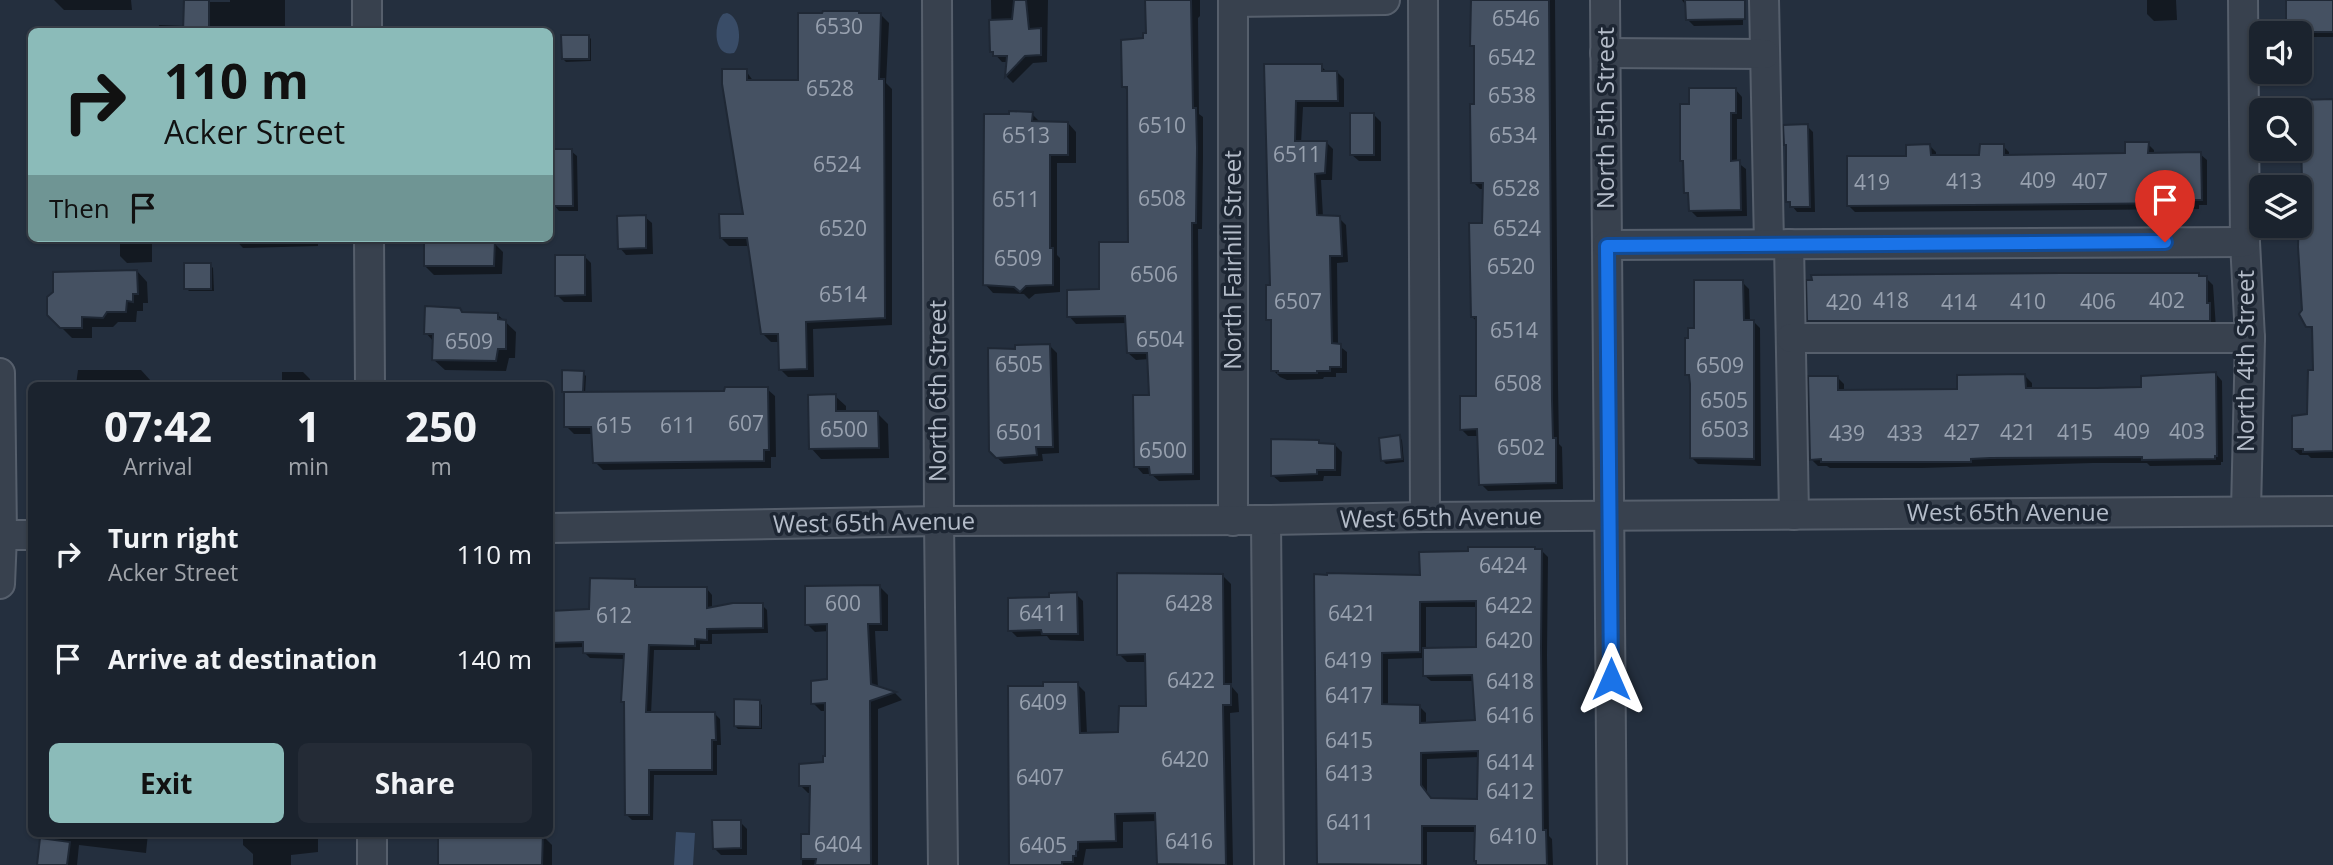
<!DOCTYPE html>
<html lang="en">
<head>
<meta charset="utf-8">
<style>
  :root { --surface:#1b232e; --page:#242b36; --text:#f1f3f6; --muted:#a0a4aa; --line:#39404a; --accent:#8bbbb9 }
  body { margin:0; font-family:"Open Sans",sans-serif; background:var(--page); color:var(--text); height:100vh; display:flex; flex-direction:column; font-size:26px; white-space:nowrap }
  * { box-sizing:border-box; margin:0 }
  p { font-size:23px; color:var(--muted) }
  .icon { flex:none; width:38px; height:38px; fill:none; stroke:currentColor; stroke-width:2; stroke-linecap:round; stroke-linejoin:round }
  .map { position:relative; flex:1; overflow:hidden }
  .drawer { position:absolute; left:28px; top:382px; width:525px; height:455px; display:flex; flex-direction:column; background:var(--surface); border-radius:10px; box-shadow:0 2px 5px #0004,0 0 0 2px var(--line) }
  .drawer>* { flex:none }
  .guide { position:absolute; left:28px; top:28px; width:525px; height:214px; border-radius:10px; box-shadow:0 2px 5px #0004,0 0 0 2px var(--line); background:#8bbbb9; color:#111; overflow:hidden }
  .fabs { position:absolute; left:2249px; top:21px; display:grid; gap:14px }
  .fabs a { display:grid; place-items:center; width:63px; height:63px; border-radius:10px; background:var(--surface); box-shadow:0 2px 5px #0004,0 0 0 2px var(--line); font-size:35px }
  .pin { position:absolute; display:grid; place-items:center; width:60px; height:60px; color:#fff; margin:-72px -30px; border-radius:50% 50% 50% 0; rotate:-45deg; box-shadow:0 0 7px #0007 }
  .pin .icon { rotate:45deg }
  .me { position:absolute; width:77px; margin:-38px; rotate:0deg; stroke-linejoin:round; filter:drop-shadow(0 0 5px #0008) }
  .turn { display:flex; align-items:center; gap:24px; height:147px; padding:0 21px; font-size:32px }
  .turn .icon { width:91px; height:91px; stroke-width:2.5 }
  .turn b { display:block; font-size:49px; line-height:60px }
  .then { display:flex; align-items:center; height:66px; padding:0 21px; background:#0003; gap:14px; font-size:26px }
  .eta { display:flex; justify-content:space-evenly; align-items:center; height:119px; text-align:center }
  .eta b { font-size:42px; font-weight:700; line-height:49px }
  .cta { display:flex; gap:14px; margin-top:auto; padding:14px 21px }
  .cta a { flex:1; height:80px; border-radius:10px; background:var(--accent); color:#111; font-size:28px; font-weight:700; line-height:80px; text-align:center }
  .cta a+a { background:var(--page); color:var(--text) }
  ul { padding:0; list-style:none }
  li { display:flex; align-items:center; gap:21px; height:105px; padding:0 21px }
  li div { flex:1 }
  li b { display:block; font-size:26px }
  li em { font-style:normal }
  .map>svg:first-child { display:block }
  .water { fill:#394c67 }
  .shadow { fill:#0007; fill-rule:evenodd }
  .building { fill:#455162; stroke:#1f2835; stroke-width:2; fill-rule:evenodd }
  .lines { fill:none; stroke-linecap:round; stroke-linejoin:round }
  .minor-casing { stroke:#565f6c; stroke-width:32 }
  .minor { stroke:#38414e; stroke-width:28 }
  .route-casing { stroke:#114b97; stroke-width:18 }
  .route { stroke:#1a73e8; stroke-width:12 }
  .labels { text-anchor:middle; stroke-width:7; stroke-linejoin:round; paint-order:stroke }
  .number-label { font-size:21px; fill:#98a1af }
  .street-label { font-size:24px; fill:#b4bcc9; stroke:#1d2633 }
</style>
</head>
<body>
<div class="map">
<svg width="2333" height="865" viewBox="0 0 2333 865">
  <rect width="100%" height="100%" fill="#242f3e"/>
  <g class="water">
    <path d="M 727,13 C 741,17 742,44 734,53 C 713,58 713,24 723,14 Z"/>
    <polygon points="676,832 695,833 693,865 674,865"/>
  </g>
  <g class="shadow">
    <polygon points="54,0 131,0 132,10 64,10"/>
    <polygon points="230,0 285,0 285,32 158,32 159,25 185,26 186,2 230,2"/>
    <polygon points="991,0 1048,0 1047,62 1033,63 1013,83 1007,77 1008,62 1002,62 992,51"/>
    <polygon points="1147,0 1200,0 1200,16 1198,18 1199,114 1203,117 1203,157 1202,229 1198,229 1200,480 1159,481 1151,474 1143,474 1136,466 1150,396 1149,359 1136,360 1128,353 1127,323 1076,324 1069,316 1101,290 1130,243 1129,91 1124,87 1148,35"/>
    <polygon points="1472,0 1555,0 1558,386 1559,444 1562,447 1563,489 1488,491 1481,484 1479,436 1468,436 1461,429 1478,397 1478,322 1472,317 1484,225 1484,189 1480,189 1473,182 1476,106 1476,49 1472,46"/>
    <polygon points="1682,0 1740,0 1743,3 1743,25 1694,26 1687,19 1687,7"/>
    <polygon points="2147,0 2176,0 2177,20 2154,21 2147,14"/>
    <polygon points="2288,0 2333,0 2333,37 2305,37 2300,33 2292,33 2288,29"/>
    <polygon points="860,15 881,15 889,23 886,83 892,89 892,325 813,329 814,377 788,377 780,369 780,342 771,342 763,334 750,246 729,246 721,238 745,215 746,71 754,82 799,82"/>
    <polygon points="588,36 591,39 591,61 566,62 563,59"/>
    <polygon points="550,59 552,61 552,85 550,85"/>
    <polygon points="1266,66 1321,66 1327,72 1337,72 1344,79 1344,107 1303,107 1301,143 1326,142 1333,149 1332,180 1321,180 1323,217 1339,218 1346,225 1348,262 1337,263 1338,345 1347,352 1347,373 1336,373 1336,377 1324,377 1323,379 1287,380 1280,377 1273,370 1272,323 1268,319 1271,286"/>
    <polygon points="1736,90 1742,97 1742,119 1737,119 1737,162 1746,169 1747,216 1697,217 1690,210 1690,197 1685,192 1684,164 1681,161 1690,105"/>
    <polygon points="2333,101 2333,458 2311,458 2308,455 2300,455 2293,449 2309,415 2315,372 2314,332 2308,325 2303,311 2303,182"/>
    <polygon points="1032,114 1041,123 1068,123 1076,132 1076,163 1057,163 1057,255 1060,258 1060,292 1035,294 1029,299 1024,294 993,293 985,284"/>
    <polygon points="1374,115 1381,122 1381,161 1359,161 1352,155"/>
    <polygon points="1807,126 1813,132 1815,212 1797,212 1788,201 1788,147 1785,145"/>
    <polygon points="2148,144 2154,150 2154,155 2200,154 2207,160 2207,205 2199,205 2199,209 1855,212 1849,206 1908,158 1930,146 1936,152 1936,157 1981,157 2003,146 2009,152 2009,156 2127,155"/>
    <polygon points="550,151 571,151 577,156 578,211 559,211 554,205 554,182 550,181"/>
    <polygon points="645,217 652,223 653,254 626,255 620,248"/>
    <polygon points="120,238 152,238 152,262 127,263 120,256"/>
    <polygon points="234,238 318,238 318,246 243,248"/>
    <polygon points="426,238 485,238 485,242 494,243 503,252 502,274 434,275 425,266"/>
    <polygon points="584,256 591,263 592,302 564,302 557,295"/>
    <polygon points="210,265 213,268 214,291 189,291 186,288"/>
    <polygon points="137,271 147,282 148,303 143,303 143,311 137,311 136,322 118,322 113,327 92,327 92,338 72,338 49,315"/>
    <polygon points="2198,274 2202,278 2206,278 2213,285 2216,328 1816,328 1809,321"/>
    <polygon points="1742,282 1749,289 1750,321 1753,321 1760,328 1761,466 1698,464 1692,458 1691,378 1687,374 1696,330"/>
    <polygon points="463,314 498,315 516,332 515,358 509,358 506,371 445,370 434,360 434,342 426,333"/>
    <polygon points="1050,346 1057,353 1059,453 1042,454 1043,461 1004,464 990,451 1017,350"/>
    <polygon points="78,370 141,370 151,381 151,385 76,385"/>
    <polygon points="282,372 303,372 310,379 310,385 265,385 265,382 282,382"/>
    <polygon points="583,373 586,376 585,394 726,392 767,389 775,396 776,457 771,457 771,468 603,470 595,462 593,434 574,434 566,426"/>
    <polygon points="2216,374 2222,381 2223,462 2221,462 2221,465 2150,466 2147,463 2093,463 1922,468 1830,468 1827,466 1818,466 1811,459 1837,377 1844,384 1844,391 1959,390 2025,376 2032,383 2032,390 2142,389"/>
    <polygon points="835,396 846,406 846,412 877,413 888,424 889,458 821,459 811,448"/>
    <polygon points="1399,437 1402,440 1404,462 1386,464 1383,461"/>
    <polygon points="1318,442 1322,445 1335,445 1342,452 1341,476 1324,476 1323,481 1280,482 1273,476"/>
    <path d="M 1537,551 L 1542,551 L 1548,557 L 1547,655 L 1549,836 L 1552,839 L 1553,865 L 1476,865 L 1477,832 L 1427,832 L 1427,865 L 1319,865 L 1316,576 L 1422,576 ZM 1426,607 L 1478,607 L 1478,648 L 1426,649 ZM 1424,658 L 1424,675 L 1431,681 L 1474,681 L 1477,722 L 1426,725 L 1426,713 L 1419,706 L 1388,706 L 1388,659 ZM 1479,757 L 1479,801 L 1432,799 L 1427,793 L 1427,759 Z"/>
    <polygon points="1223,576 1231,584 1232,687 1238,694 1239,712 1230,713 1233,865 1161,865 1157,821 1123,822 1123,848 1086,849 1083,865 1011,865 1045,687 1077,684 1085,692 1087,734 1119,734 1148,708 1147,662 1127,662 1119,654"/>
    <polygon points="634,581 639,589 707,589 712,595 712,609 762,605 767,610 768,633 712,634 712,644 700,644 700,650 654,650 651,714 715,714 720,719 721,745 717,745 717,775 654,775 653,820 632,820 626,814 625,659 590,658 585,653 585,647 550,648 550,613 591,611"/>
    <polygon points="880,587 888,595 888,631 875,631 878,688 895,693 902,700 878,709 878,865 802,865 803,836 810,836 811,793 808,793 800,785 825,764 827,758 827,711 821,711 813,703 829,681 829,631 815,632 807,624"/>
    <polygon points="1076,594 1083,601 1084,641 1050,640 1047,636 1017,637 1010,630 1050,599"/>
    <polygon points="759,702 762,705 762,729 738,729 735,726"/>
    <polygon points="740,822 747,829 747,855 721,855 714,848"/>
    <polygon points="42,833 148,833 146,853 79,845 77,865 39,865"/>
    <polygon points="243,833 318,833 318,852 291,855 291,865 253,865 253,854 243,845"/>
    <polygon points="542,835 552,845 552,865 440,865"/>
  </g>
  <g class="building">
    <polygon points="184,0 209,0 209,32 183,32"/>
    <polygon points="1014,0 1026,0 1029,29 1041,28 1041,55 1025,56 1005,77 1007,56 993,56 993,52 990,52 989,20 1012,19"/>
    <polygon points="1145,0 1191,0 1193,108 1196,108 1197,148 1196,223 1192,223 1193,474 1150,475 1149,467 1134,467 1133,395 1149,395 1147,353 1127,353 1125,316 1067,317 1067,290 1099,289 1099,242 1128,242 1127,87 1122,87 1121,40 1143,38 1143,33 1146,33"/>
    <polygon points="1471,0 1549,0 1552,400 1553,438 1556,438 1556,483 1479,485 1477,429 1460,430 1460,396 1476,396 1476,317 1471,317 1469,223 1482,223 1483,183 1471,183 1470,104 1474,104 1474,46 1470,46"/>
    <polygon points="1685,0 1745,0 1745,19 1686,20"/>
    <polygon points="2286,0 2333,0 2333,32 2298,32 2298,30 2286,30"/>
    <polygon points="823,11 859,11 859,13 881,13 879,79 884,79 885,318 806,322 807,369 779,370 778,334 761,334 747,238 720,238 719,214 743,214 722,84 722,69 747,69 747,80 798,80 798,13 822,13"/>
    <polygon points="561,35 589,35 589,59 562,59"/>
    <polygon points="1264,64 1322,64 1322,71 1337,71 1338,101 1296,101 1295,141 1327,141 1325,173 1315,174 1317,215 1340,216 1342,256 1330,256 1332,343 1341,344 1341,367 1330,367 1330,371 1317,371 1317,373 1278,373 1278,371 1271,371 1271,320 1266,320 1266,285 1270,285"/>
    <polygon points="1689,88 1736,88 1736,113 1731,113 1731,161 1740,160 1741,210 1689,211 1688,193 1684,193 1683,161 1680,161 1680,104 1689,104"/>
    <polygon points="2333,99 2333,451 2303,452 2303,449 2292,449 2292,416 2307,414 2308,370 2313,370 2312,327 2306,327 2299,314 2302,310 2298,247 2300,180 2302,180 2300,100"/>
    <polygon points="1009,111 1033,112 1032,121 1068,122 1068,155 1050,155 1050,248 1053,248 1053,285 1026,286 1020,292 1014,287 983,285 984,114 1009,114"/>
    <rect x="1350" y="113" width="24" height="42"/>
    <polygon points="1808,124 1810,207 1790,207 1790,202 1786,202 1786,145 1784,145 1783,125"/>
    <polygon points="2125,142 2149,142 2148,153 2201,152 2202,200 2194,200 2193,203 1847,206 1847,156 1906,156 1906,145 1930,144 1931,155 1979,155 1980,144 2004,144 2004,155 2125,153"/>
    <polygon points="550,149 572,149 573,206 552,206"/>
    <polygon points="646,215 646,248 618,249 617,216"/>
    <polygon points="424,238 477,238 477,240 495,241 494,266 424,266"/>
    <polygon points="555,255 585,255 585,295 555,296"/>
    <rect x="184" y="263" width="27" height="26"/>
    <polygon points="137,270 138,294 133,294 133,302 127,301 126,312 107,312 103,318 82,317 82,328 60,328 47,315 47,297 53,292 53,272"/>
    <polygon points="2061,273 2199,273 2199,276 2207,276 2207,303 2210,303 2210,321 1807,321 1806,280 1812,280 1811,275"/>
    <polygon points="1694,280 1743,280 1744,320 1754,320 1754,459 1690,458 1690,384 1689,375 1685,375 1685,338 1688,338 1688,328 1694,328"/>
    <polygon points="425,306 460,308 462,312 498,313 498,319 506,320 506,349 498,349 496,361 432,360 433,334 424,334"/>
    <polygon points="1050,344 1053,447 1036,447 1037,455 996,458 989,451 988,348 1015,349 1015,345"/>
    <polygon points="562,370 584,371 583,392 562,392"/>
    <polygon points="2216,372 2217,456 2215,456 2215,459 2142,460 2142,457 1990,458 1971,459 1971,462 1821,462 1821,459 1810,460 1808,376 1838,376 1838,390 1957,389 1957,375 2025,374 2026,388 2097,388 2141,387 2141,376"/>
    <polygon points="725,387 768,387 769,450 764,450 764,461 593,463 591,427 564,427 564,392 724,391"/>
    <polygon points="836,394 836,411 878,411 879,448 809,449 808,395"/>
    <polygon points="1400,435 1402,459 1381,461 1379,438"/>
    <polygon points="1271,439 1319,440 1319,443 1335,444 1335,470 1317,470 1317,474 1271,476"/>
    <path d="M 1468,547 L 1535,547 L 1535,549 L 1542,549 L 1541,647 L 1543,830 L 1546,830 L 1547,865 L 1476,865 L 1476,861 L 1474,861 L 1475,826 L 1422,826 L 1422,865 L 1317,864 L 1314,574 L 1327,575 L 1327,573 L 1420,575 L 1419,552 L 1468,551 ZM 1476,601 L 1476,647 L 1423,648 L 1423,676 L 1472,675 L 1475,720 L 1420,723 L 1420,705 L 1382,704 L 1382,653 L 1420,652 L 1420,602 ZM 1478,751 L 1477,799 L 1431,798 L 1421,785 L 1421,753 Z"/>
    <polygon points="1117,573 1223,574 1224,684 1231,684 1231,705 1223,705 1226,865 1157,864 1155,813 1115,814 1116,841 1078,842 1078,850 1076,851 1076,856 1073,856 1073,862 1062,862 1062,865 1009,865 1008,686 1043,686 1043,682 1078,682 1080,733 1118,732 1119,706 1146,706 1145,654 1117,655"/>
    <polygon points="590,578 635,579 635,587 707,587 707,608 733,603 763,603 763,628 707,629 707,640 695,639 695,646 649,645 646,712 715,712 716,740 712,740 712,770 649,770 649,815 625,815 624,702 621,702 624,654 583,653 583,642 550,643 550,611 589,609"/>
    <polygon points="880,585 881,624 868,624 871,684 896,692 870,701 871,865 815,865 816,859 801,859 801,834 809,834 810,786 799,786 799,764 823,762 823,756 825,756 825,703 811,704 811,681 827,679 827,624 805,625 805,586"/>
    <polygon points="1077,592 1078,634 1042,634 1041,630 1008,631 1008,598 1049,597 1049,593"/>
    <polygon points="734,699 760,700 760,727 734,726"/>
    <polygon points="712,820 741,820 741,848 713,849"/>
    <polygon points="438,833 543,833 542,865 438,865"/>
    <polygon points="40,838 70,842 67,865 37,865"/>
  </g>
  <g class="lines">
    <g class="minor-casing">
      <g id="minor">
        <polyline points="367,0 367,32"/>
        <polyline points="937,0 939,521 943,865"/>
        <polyline points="1423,0 1425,517"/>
        <polyline points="1605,0 1612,865"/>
        <polyline points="1764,0 1769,244"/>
        <polyline points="2243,0 2245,242 2250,338 2246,511"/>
        <polyline points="1233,2 1385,0"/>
        <polyline points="1605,53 1765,54"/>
        <polyline points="369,238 370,385"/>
        <polyline points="1789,244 1794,515"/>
        <polyline points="1607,245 2245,242"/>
        <polyline points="1791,338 2250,338"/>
        <polyline points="0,373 2,535 0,584"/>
        <polyline points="1266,520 1269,865"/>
        <polyline points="1233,521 1233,0"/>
        <polyline points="550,528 939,521 1266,520 1425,517 2333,511"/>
        <polyline points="0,535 32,535"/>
        <polyline points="372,833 372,865"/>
      </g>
    </g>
    <use href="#minor" class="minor"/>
  </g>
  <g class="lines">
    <g class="route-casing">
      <polyline id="route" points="1611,679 1607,246 2165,242"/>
    </g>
    <use href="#route" class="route"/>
  </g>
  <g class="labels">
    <g class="number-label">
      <text x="1516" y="26">6546</text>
      <text x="839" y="34">6530</text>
      <text x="1512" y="65">6542</text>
      <text x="830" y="96">6528</text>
      <text x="1512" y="103">6538</text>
      <text x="1162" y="133">6510</text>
      <text x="1026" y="143">6513</text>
      <text x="1513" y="143">6534</text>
      <text x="1297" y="162">6511</text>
      <text x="837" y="172">6524</text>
      <text x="2038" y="188">409</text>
      <text x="1964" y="189">413</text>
      <text x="2090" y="189">407</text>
      <text x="1872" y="190">419</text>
      <text x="1516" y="196">6528</text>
      <text x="1162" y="206">6508</text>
      <text x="1016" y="207">6511</text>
      <text x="843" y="236">6520</text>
      <text x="1517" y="236">6524</text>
      <text x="1018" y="266">6509</text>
      <text x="1511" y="274">6520</text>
      <text x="1154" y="282">6506</text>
      <text x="843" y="302">6514</text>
      <text x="1891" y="308">418</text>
      <text x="2167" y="308">402</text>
      <text x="1298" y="309">6507</text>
      <text x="2028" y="309">410</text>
      <text x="2098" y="309">406</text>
      <text x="1844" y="310">420</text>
      <text x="1959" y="310">414</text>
      <text x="1514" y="338">6514</text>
      <text x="1160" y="347">6504</text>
      <text x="469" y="349">6509</text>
      <text x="1019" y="372">6505</text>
      <text x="1720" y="373">6509</text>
      <text x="1518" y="391">6508</text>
      <text x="1724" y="408">6505</text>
      <text x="746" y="431">607</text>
      <text x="614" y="433">615</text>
      <text x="678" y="433">611</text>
      <text x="844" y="437">6500</text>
      <text x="1725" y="437">6503</text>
      <text x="2132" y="439">409</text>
      <text x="2187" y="439">403</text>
      <text x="1020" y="440">6501</text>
      <text x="1962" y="440">427</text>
      <text x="2018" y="440">421</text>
      <text x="2075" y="440">415</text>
      <text x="1847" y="441">439</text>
      <text x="1905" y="441">433</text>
      <text x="1521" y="455">6502</text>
      <text x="1163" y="458">6500</text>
      <text x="1503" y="573">6424</text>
      <text x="843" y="611">600</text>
      <text x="1189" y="611">6428</text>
      <text x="1509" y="613">6422</text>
      <text x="1043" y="621">6411</text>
      <text x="1352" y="621">6421</text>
      <text x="614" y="623">612</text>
      <text x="1509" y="648">6420</text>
      <text x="1348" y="668">6419</text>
      <text x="1191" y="688">6422</text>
      <text x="1510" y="689">6418</text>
      <text x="1349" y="703">6417</text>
      <text x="1043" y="710">6409</text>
      <text x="1510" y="723">6416</text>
      <text x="1349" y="748">6415</text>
      <text x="1185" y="767">6420</text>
      <text x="1510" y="770">6414</text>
      <text x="1349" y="781">6413</text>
      <text x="1040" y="785">6407</text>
      <text x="1510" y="799">6412</text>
      <text x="1350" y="830">6411</text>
      <text x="1513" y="844">6410</text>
      <text x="1189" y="849">6416</text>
      <text x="838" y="852">6404</text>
      <text x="1043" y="853">6405</text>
    </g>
    <g class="street-label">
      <text transform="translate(1606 118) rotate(-90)" y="8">North 5th Street</text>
      <text transform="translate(1233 260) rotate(-90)" y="8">North Fairhill Street</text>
      <text transform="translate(2246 361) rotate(-90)" y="8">North 4th Street</text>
      <text transform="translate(938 391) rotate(-90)" y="8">North 6th Street</text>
      <text x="2008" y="521">West 65th Avenue</text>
      <text transform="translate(1441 518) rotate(-1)" y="8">West 65th Avenue</text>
      <text transform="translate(874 523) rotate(-1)" y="8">West 65th Avenue</text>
    </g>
  </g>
</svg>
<div class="fabs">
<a><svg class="icon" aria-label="sound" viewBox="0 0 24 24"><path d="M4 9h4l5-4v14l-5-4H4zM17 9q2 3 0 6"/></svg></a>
<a><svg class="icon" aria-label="search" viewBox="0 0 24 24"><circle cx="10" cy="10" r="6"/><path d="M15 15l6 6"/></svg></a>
<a><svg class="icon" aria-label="layers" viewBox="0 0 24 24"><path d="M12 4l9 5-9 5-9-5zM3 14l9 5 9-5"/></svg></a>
</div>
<div class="pin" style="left:2165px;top:242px;background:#d93025"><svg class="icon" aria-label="arrive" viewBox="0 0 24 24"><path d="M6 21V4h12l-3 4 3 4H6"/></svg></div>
<svg class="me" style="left:1611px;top:679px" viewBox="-20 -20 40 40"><path d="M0-17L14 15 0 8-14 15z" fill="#1a73e8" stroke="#fff" stroke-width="4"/></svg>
<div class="guide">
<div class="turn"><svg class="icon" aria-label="right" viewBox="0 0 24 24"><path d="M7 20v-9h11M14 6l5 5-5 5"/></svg><div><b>110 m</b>Acker Street</div></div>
<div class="then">Then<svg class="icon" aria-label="arrive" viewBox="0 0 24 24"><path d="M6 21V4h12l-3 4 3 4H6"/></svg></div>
</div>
<section class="drawer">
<div class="eta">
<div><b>07:42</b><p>Arrival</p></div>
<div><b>1</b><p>min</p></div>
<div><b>250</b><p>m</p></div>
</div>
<ul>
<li><svg class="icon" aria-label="right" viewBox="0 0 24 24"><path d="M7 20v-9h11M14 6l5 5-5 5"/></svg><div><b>Turn right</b><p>Acker Street</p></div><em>110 m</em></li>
<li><svg class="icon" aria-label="arrive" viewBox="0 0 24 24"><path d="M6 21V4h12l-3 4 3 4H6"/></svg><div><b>Arrive at destination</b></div><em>140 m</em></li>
</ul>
<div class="cta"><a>Exit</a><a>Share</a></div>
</section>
</div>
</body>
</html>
